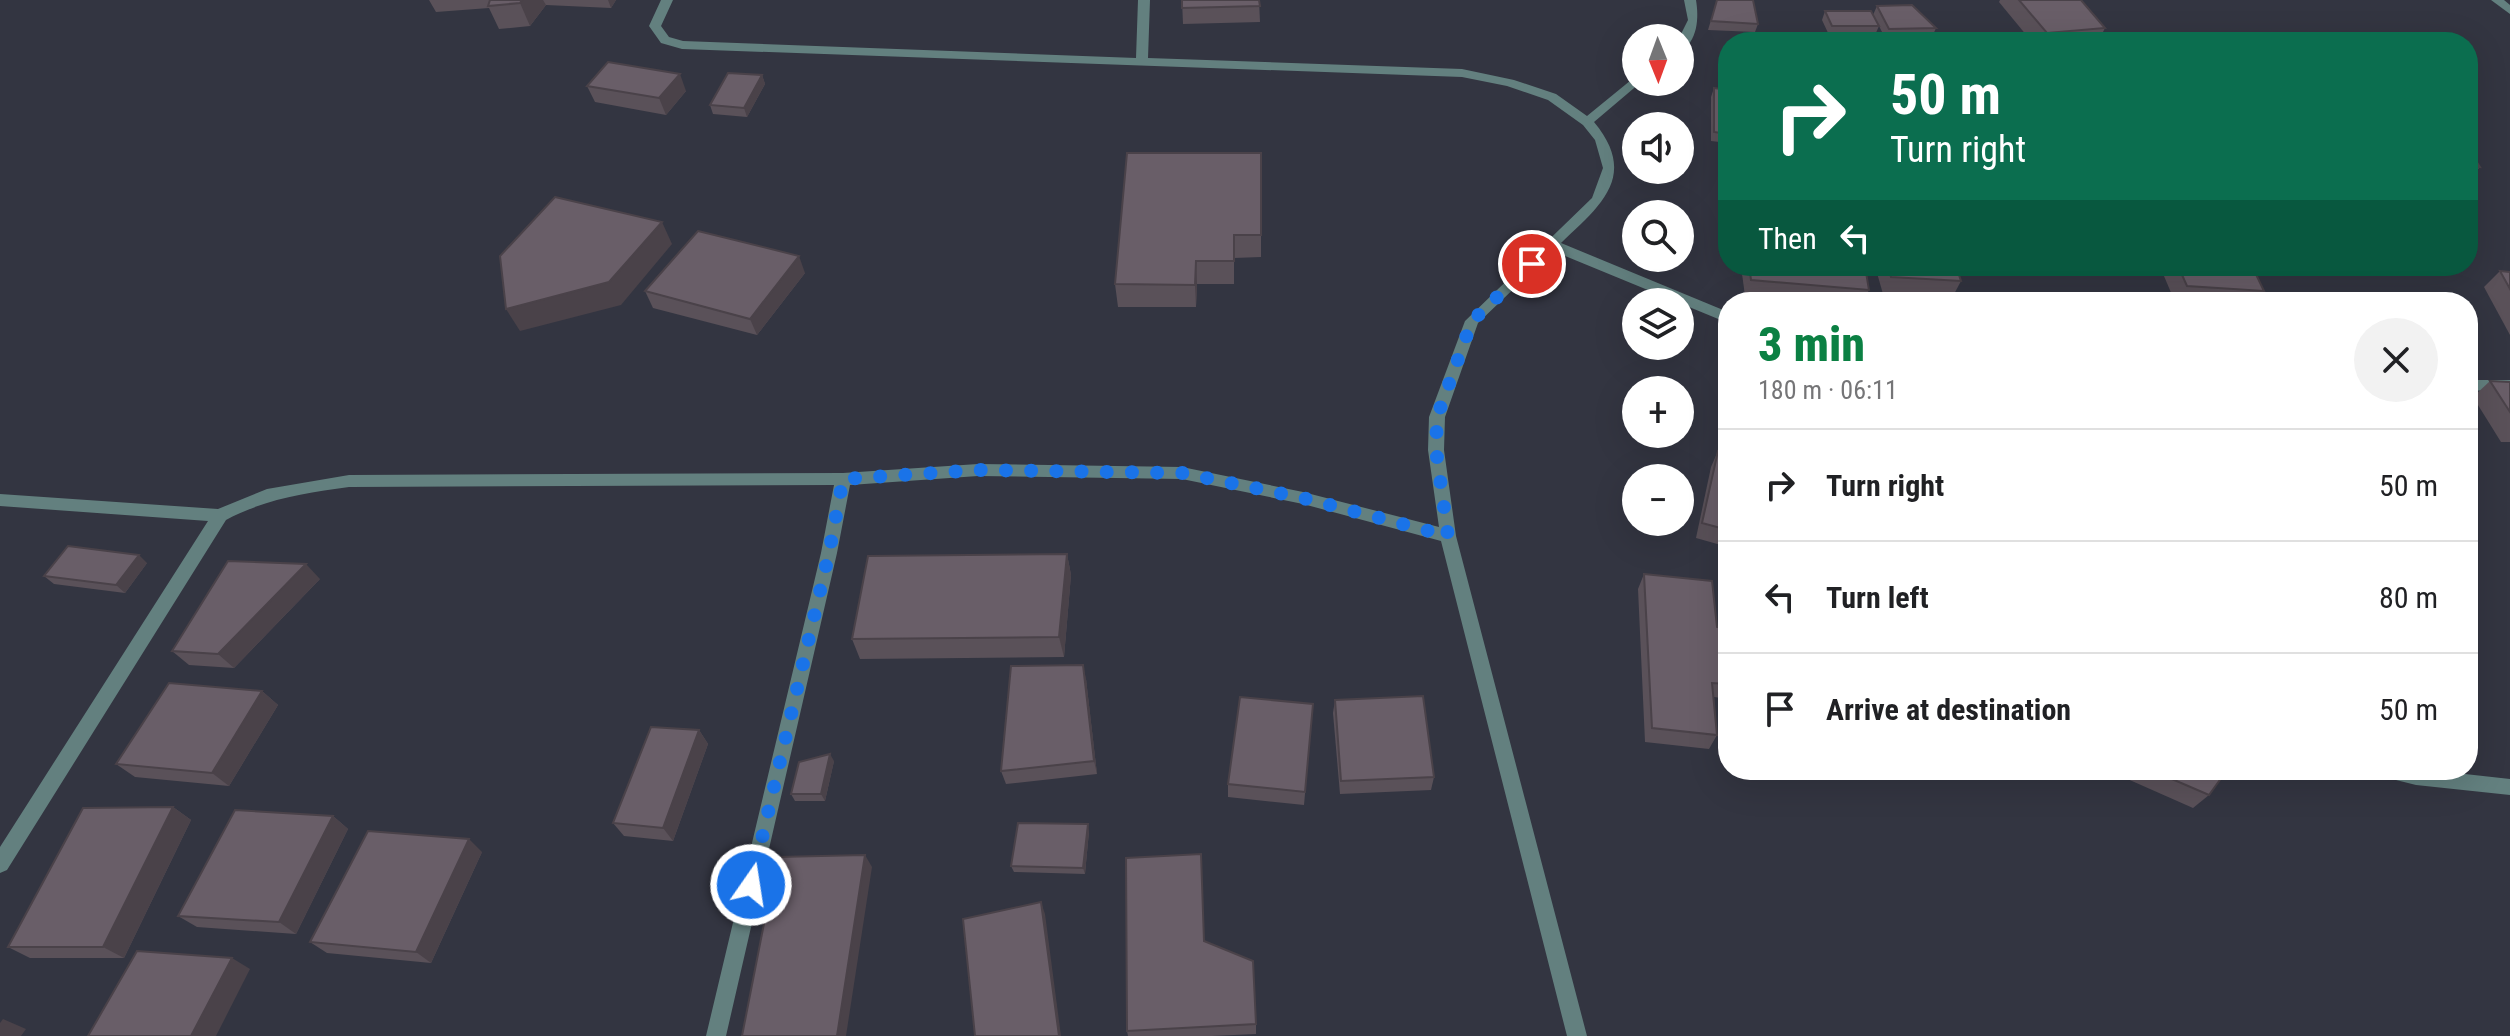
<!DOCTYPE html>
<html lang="en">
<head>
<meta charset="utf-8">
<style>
  :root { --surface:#fff; --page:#f2f2f2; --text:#202124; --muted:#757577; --line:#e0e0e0; --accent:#0b8043 }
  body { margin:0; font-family:"Roboto Condensed",sans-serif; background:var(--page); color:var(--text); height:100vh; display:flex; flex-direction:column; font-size:30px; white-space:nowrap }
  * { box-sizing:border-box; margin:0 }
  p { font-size:26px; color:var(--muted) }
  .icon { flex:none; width:44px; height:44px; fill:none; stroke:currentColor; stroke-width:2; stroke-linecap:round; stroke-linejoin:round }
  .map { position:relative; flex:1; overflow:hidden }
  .side { position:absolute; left:1718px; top:292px; width:760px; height:488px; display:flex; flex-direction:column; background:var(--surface); border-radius:32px; box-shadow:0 8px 32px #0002 }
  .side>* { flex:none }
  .guide { position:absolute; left:1718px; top:32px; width:760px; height:244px; border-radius:32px; box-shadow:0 8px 32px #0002; background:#0b6e4f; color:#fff; overflow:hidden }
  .needle { width:52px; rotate:179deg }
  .fabs { position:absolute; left:1622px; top:24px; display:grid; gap:16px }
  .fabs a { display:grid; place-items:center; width:72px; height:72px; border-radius:50%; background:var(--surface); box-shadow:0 8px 32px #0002; font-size:40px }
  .pin { position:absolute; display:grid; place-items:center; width:68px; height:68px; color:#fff; margin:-34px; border:4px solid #fff; border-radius:50%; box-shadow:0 2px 8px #0007 }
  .me { position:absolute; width:88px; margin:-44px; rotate:13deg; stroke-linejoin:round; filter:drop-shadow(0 0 6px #0008) }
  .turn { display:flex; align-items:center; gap:28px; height:168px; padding:0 40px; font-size:36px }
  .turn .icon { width:104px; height:104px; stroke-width:2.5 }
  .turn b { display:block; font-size:56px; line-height:68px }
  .then { display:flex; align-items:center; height:76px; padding:0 40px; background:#0003; gap:16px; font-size:30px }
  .round { display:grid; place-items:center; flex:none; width:84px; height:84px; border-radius:42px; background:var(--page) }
  .overview { display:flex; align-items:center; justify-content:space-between; height:136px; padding:0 40px }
  h1 { font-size:48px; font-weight:800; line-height:60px; color:var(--accent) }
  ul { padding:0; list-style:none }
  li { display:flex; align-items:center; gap:24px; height:112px; padding:0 40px; border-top:2px solid var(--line) }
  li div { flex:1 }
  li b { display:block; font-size:30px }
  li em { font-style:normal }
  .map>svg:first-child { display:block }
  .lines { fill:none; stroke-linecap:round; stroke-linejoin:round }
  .street { fill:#63807f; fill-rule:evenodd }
  .wall { fill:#5a5159 }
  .shaded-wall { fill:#4a4249 }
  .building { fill:#695e68; stroke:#4a4249; stroke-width:2 }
  .route { stroke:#1a73e8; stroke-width:14; stroke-dasharray:0 25.2 }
</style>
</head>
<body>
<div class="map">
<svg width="2510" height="1036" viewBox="0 0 2510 1036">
  <rect width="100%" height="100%" fill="#333541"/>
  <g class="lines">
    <g class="street">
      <path d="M 661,0 L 673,0 L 661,26 L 669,37 L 683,41 L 1136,58 L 1138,0 L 1150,0 L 1148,58 L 1462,69 L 1514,80 L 1556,94 L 1587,116 L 1636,76 L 1636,82 L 1640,83 L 1594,122 C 1639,176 1600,206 1561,243 L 1728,312 L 1728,323 L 1553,251 L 1478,323 L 1445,417 L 1444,450 L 1456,536 L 1587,1036 L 1567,1036 L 1441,541 L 1303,504 L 1182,479 L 978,476 L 850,485 L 837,553 L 726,1036 L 706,1036 L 821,553 L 834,485 L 349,487 C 305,493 265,499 226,520 L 7,870 L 0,873 L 0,847 L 208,521 L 0,506 L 0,494 L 218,509 L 267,489 L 349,475 L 843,473 L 978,464 L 1182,467 L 1303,492 L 1439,527 L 1428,450 L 1429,417 L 1465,321 L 1592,198 L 1603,168 L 1595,140 L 1583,125 L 1548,100 L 1507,86 L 1462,77 L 682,49 L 661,43 L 649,26 Z"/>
      <path d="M 1684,0 L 1696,0 C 1699,18 1698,41 1680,52 L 1679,38 L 1688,20 Z"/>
      <polygon points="2491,0 2504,0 2510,5 2510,14"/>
      <polygon points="2468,380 2510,380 2510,392 2468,390"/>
      <polygon points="2377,770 2429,770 2510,779 2510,795 2416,785 2380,776"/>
    </g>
  </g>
  <g class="wall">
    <polygon points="429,0 616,0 611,8 546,5 530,26 499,29 489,8 436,12"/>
    <polygon points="1182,0 1259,0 1260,22 1183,24"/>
    <polygon points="1717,0 1758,24 1755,32 1708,30"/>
    <polygon points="2000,0 2081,0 2105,28 2098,42 2032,42 1999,2"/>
    <polygon points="1877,6 1936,28 1932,37 1885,38 1875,18 1879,26 1875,35 1829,35 1822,20 1825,11 1873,15"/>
    <polygon points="762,75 765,84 747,117 713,114 710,105"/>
    <polygon points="587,86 686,91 666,115 595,102"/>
    <polygon points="1714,88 1728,90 1728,143 1711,141 1711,97"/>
    <polygon points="2468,149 2480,167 2468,180"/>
    <polygon points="1261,153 1261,257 1234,258 1234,284 1197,284 1196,307 1118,307 1115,284"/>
    <polygon points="1741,266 1865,266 1869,290 1863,302 1814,302 1745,296"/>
    <polygon points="1875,266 1956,266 1961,281 1952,298 1883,294"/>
    <polygon points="2163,266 2252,266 2264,291 2255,302 2175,302 2161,269"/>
    <polygon points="2500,271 2510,272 2510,335 2484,287"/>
    <polygon points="805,273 757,335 653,308 645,291"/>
    <polygon points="2490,381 2510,382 2510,442 2501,442 2473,397"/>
    <polygon points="1718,451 1728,454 1728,547 1696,538 1711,467"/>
    <polygon points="1067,554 1071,575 1064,657 860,659 852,639"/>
    <polygon points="147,563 125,593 54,584 44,576"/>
    <polygon points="1644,574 1717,627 1728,629 1728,699 1714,697 1717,735 1709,749 1645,742 1638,589"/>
    <polygon points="320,579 234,668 189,665 172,651"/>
    <polygon points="1086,679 1097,774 1006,784 1001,771"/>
    <polygon points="262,691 278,705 229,786 135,777 116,764"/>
    <polygon points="1335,700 1434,777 1431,790 1340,794 1333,713"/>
    <polygon points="1313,704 1304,805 1228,797 1228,784"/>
    <polygon points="699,730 708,744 673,841 624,836 613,823"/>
    <polygon points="834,761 825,801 795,801 791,794"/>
    <polygon points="2107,770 2227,770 2209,795 2193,808"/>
    <polygon points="173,807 191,820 124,958 30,958 8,947"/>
    <polygon points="333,816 348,829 296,934 197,927 178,916"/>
    <polygon points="1089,831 1085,874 1014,872 1011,866"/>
    <polygon points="482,852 431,963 327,953 310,942"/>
    <polygon points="1205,941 1256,1024 1256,1034 1212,1036 1128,1036 1127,1031"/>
  </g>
  <g class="shaded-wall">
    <polygon points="522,0 543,0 546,5 530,26 520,3"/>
    <polygon points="608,0 616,0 611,8"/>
    <polygon points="680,74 686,91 666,115 659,98"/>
    <polygon points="762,75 765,84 747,117 744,108"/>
    <polygon points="662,222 672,244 621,305 520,331 506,309"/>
    <polygon points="799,256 805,273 757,335 750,319"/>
    <polygon points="1196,261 1197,284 1196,307 1195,285"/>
    <polygon points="1067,554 1071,575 1064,657 1059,637"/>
    <polygon points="139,555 147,563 125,593 116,585"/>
    <polygon points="306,564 320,579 234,668 218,654"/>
    <polygon points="1083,665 1086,679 1097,774 1094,761"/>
    <polygon points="262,691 278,705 229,786 212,773"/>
    <polygon points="699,730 708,744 673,841 663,828"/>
    <polygon points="830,754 834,761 825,801 821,794"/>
    <polygon points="173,807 191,820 124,958 103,947"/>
    <polygon points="333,816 348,829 296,934 279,922"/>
    <polygon points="1088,824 1089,831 1085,874 1083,868"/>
    <polygon points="469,839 482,852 431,963 416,952"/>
    <polygon points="865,855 872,867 846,1036 837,1036"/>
    <polygon points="1041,902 1045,914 1061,1036 1059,1036"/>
    <polygon points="232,958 250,969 216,1036 191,1036"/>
    <polygon points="3,1019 26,1029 21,1036 0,1036 0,1023"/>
  </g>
  <g class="building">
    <polygon points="490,0 522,0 520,3 488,6"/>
    <polygon points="1182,0 1259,0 1260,6 1182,8"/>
    <polygon points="1717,0 1753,0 1758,24 1711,21"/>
    <polygon points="2019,0 2081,0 2105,28 2047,33"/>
    <polygon points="1912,5 1936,28 1889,29 1877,6"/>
    <polygon points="1825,11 1871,11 1879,26 1832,26"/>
    <polygon points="1967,37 1970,42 1942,42 1940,38"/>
    <polygon points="2271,39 2273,42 2155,41"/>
    <polygon points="608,62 680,74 659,98 587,86"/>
    <polygon points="728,73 762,75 744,108 710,105"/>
    <polygon points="1714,88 1728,90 1728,134 1714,132"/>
    <polygon points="2468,149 2480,167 2468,166"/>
    <polygon points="1127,153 1261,153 1261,235 1234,235 1234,261 1196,261 1195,285 1115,284"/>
    <polygon points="555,197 662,222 609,282 506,309 500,256"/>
    <polygon points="698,231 799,256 750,319 645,291"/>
    <polygon points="1749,266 1865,266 1869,290 1751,280"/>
    <polygon points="1888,266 1956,266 1961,281 1891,277"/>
    <polygon points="2178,266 2252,266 2264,291 2187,286"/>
    <polygon points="2500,271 2510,272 2510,289"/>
    <polygon points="2490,381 2510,382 2510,412"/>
    <polygon points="1718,451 1728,454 1728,530 1702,523"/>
    <polygon points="68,546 139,555 116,585 44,576"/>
    <polygon points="1067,554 1059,637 852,639 868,556"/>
    <polygon points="228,561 306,564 218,654 172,651"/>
    <polygon points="1644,574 1712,581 1717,627 1728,629 1728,684 1712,683 1717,735 1652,728"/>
    <polygon points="1083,665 1094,761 1001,771 1011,666"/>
    <polygon points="169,683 262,691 212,773 116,764"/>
    <polygon points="1423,696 1434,777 1341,781 1335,700"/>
    <polygon points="1240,697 1313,704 1305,792 1228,784"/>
    <polygon points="651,727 699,730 663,828 613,823"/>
    <polygon points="830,754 821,794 791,794 799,762"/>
    <polygon points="2151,770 2227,770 2209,795"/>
    <polygon points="173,807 103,947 8,947 83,808"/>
    <polygon points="235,810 333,816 279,922 178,916"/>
    <polygon points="1018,823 1088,824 1083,868 1011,866"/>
    <polygon points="368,831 469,839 416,952 310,942"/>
    <polygon points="1201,854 1204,941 1253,961 1256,1024 1127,1031 1126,858"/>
    <polygon points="865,855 837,1036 742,1036 777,857"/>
    <polygon points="1041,902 1059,1036 975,1036 963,919"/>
    <polygon points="137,951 232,958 191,1036 88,1036"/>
  </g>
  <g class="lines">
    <polyline class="route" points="751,885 829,553 843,479 978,470 1182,473 1303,498 1448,536 1436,450 1437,417 1472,321 1532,264"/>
  </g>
</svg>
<div class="fabs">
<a><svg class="needle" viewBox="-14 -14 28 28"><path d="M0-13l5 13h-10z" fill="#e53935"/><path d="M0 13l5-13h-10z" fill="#757577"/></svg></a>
<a><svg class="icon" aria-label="sound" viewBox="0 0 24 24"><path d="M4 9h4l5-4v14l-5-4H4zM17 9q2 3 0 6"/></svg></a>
<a><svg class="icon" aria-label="search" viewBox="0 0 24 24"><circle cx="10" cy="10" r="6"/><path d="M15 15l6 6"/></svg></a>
<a><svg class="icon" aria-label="layers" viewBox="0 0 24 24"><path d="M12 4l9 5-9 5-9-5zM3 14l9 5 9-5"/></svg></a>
<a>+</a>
<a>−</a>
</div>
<div class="pin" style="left:1532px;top:264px;background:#d93025"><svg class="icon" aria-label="arrive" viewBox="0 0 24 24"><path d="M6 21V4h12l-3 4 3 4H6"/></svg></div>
<svg class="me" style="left:751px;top:885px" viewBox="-20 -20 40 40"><circle r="17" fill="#1a73e8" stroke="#fff" stroke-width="3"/><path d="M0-11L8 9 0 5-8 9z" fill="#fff"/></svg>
<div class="guide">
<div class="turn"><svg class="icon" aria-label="right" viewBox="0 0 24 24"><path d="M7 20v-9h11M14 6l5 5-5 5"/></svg><div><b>50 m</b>Turn right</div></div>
<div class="then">Then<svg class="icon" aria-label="left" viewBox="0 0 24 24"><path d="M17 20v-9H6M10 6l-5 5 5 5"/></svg></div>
</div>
<section class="side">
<div class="overview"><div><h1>3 min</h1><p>180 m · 06:11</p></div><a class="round"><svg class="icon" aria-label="close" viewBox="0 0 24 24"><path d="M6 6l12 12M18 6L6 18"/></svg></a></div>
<ul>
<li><svg class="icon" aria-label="right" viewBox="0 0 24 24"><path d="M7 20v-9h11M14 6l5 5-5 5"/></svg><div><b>Turn right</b></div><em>50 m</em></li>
<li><svg class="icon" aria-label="left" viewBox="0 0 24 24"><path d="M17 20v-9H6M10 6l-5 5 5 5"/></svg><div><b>Turn left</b></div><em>80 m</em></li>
<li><svg class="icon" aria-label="arrive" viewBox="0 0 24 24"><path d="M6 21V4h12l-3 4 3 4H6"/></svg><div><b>Arrive at destination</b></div><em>50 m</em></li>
</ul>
</section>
</div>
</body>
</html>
